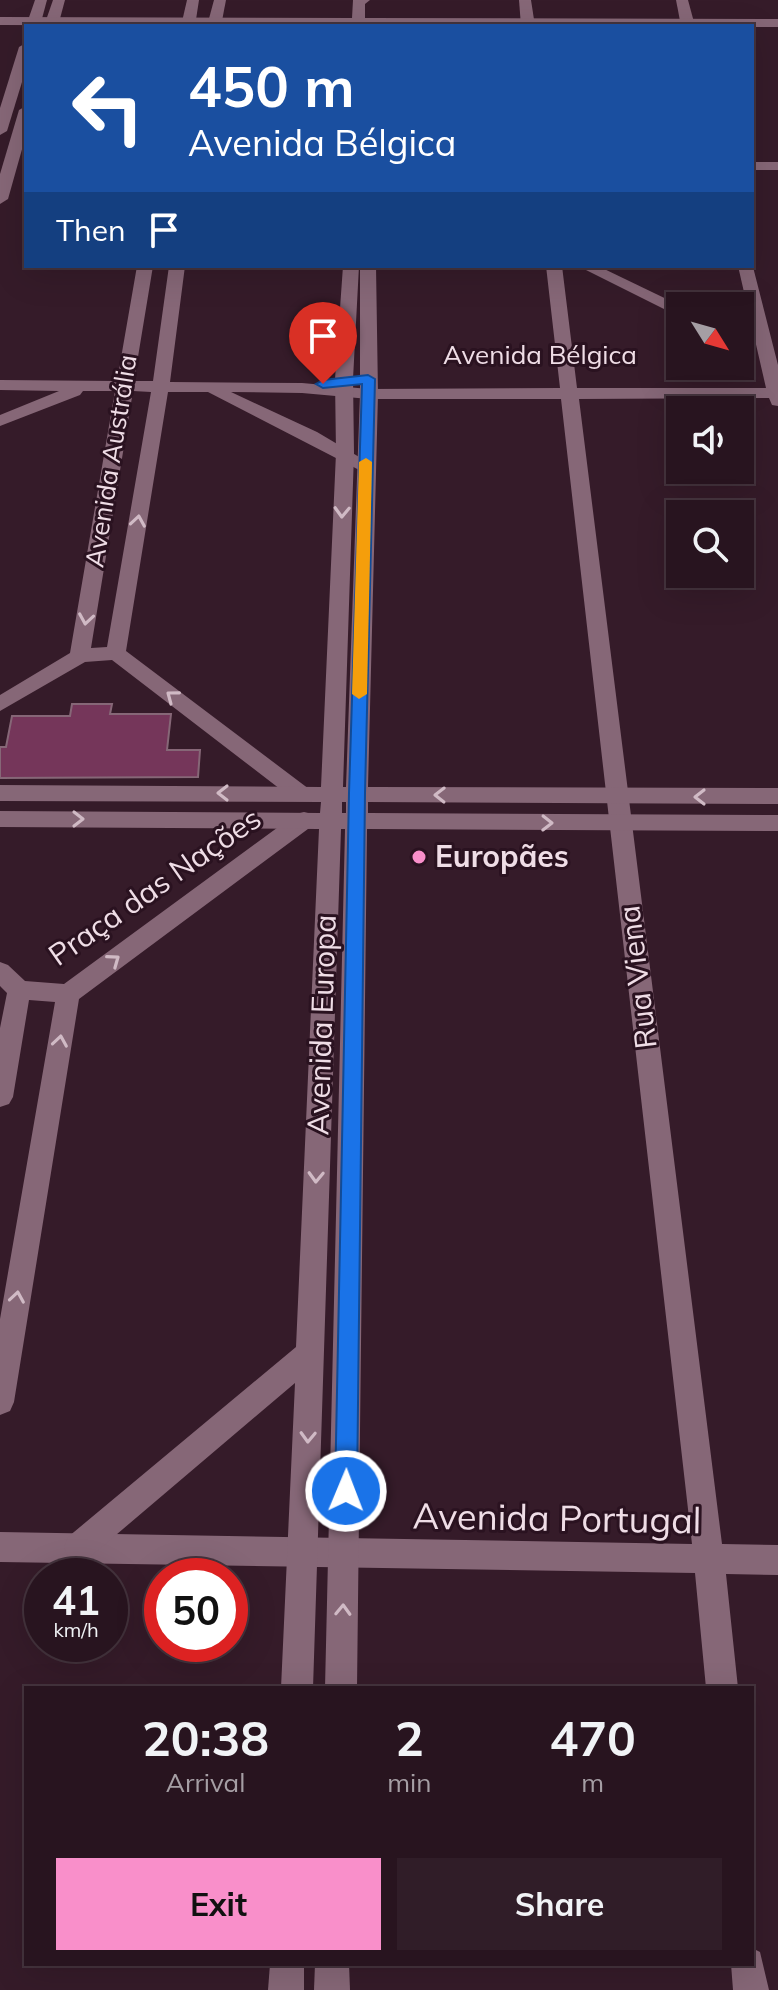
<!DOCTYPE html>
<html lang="en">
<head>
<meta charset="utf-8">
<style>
  :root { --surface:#28141f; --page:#301d28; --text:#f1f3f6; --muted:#a59ea4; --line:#44333d; --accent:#f98fca }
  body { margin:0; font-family:Mulish,sans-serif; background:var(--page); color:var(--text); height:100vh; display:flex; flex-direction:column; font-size:30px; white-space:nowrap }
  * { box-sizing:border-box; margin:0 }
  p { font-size:26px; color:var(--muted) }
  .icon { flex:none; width:44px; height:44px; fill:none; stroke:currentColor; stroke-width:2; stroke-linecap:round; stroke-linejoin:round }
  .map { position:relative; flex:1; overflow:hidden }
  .drawer { position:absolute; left:24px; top:1686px; width:730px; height:280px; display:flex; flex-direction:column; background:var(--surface); border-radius:0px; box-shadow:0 8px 32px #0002,0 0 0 2px var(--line) }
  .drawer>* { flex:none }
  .top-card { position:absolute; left:24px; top:24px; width:730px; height:244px; border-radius:0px; box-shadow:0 8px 32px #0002,0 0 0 2px var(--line); background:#1a4fa0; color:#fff; overflow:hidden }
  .needle { width:52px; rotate:127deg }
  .controls { position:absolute; left:666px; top:292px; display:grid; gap:16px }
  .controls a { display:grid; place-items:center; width:88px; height:88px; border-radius:0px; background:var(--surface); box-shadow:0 8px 32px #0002,0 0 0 2px var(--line); font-size:40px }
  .speed { position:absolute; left:24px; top:1558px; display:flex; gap:16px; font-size:40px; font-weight:700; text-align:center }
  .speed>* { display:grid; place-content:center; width:104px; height:104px; border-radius:50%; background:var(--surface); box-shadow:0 8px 32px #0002,0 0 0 2px var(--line); line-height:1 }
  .speed small { font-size:20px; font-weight:400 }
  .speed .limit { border:12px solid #d22; background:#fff; color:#111 }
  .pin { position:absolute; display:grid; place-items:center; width:68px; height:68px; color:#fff; margin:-82px -34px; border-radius:50% 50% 50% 0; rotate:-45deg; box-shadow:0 0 8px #0007 }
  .pin .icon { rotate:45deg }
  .me { position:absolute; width:88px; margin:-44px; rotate:1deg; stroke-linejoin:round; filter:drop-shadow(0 0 6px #0008) }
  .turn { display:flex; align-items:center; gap:28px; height:168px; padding:0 32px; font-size:36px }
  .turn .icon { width:104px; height:104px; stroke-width:2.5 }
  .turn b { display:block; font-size:56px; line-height:68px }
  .then { display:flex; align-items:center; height:76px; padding:0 32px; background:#0003; gap:16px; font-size:30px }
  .eta { display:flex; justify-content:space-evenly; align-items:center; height:136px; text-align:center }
  .eta b { font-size:48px; font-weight:700; line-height:56px }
  .cta { display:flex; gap:16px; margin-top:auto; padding:16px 32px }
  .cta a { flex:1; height:92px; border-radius:0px; background:var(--accent); color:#111; font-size:32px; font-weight:700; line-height:92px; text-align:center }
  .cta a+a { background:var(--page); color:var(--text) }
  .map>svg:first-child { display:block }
  .building { fill:#75365a; stroke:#866777; stroke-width:2 }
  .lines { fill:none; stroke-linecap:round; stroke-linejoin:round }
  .street { fill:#866777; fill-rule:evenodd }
  .secondary { fill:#866777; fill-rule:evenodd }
  .oneway { stroke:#d0bac5 }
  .route { fill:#1a73e8; stroke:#114b97; stroke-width:2 }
  .slow { fill:#f59e0b }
  .poi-dot { fill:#f98fca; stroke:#2a1220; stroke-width:3 }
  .labels { text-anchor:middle; stroke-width:6; stroke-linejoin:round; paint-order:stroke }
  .far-street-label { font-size:26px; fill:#efdde6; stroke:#2a1220 }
  .poi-label { font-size:30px; font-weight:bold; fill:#efdde6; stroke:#2a1220; text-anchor:start }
  .street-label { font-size:30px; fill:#efdde6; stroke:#2a1220 }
  .near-street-label { font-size:36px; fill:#efdde6; stroke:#2a1220 }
</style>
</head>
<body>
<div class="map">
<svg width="778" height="1990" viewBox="0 0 778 1990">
  <rect width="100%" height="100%" fill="#351b29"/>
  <polygon class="building" points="72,704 112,704 110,714 171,714 167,750 200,750 198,777 0,778 0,747 6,747 12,716 70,716"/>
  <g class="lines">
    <g class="street">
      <polygon points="35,0 47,0 40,26 26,26"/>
      <polygon points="53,0 65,0 58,26 44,26"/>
      <polygon points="187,0 199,0 195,26 181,26"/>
      <polygon points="214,0 226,0 221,26 207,26"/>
      <polygon points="519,0 531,0 535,26 521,26"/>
      <polygon points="676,0 688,0 695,26 681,26"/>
      <polygon points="26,43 26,69 7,131 0,135 0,108 19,47"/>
      <polygon points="26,106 26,135 8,199 0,204 0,174 19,110"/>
      <rect x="752" y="162" width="26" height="8"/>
      <path d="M 752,263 L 778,365 L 778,406 L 772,405 L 769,398 L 579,399 L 722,1544 L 778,1545 L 778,1575 L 726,1574 L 738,1688 L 706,1688 L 695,1573 L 0,1562 L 0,1532 L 692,1544 L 561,399 L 369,399 L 302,393 L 231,392 L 317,432 L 371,464 L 374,468 L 365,473 L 208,392 L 168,392 L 126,651 L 309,789 L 312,794 L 309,799 L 293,799 L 112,660 L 85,662 L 0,711 L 0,695 L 70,653 L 115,391 L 83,391 L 80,395 L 0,426 L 0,415 L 59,391 L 0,390 L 0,380 L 117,381 L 137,266 L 153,266 L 134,381 L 153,381 L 169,266 L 185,266 L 170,382 L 302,383 L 369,389 L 560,388 L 546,266 L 562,266 L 577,388 L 766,388 L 738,266 L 752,266 ZM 133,391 L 151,392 L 107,647 L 91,648 Z"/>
      <polygon points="578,266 598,266 681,306 680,317"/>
      <polygon points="304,812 312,814 315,820 312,826 79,999 14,1402 10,1411 0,1415 0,1319 55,1002 29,1000 13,1097 9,1104 0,1107 0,1028 7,993 0,986 0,962 8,965 25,981 64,984 296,814"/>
      <polygon points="752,1948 760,1952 769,1990 733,1990 731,1964 752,1964"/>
    </g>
    <g class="secondary">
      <polygon points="353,0 370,0 365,4 365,18 778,19 778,27 0,25 0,17 352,18"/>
      <path d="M 343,266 L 359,266 L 353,379 L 354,453 L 343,787 L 346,787 L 360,394 L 360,266 L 376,266 L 378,394 L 368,787 L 778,788 L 778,804 L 368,802 L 368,813 L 778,815 L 778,831 L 367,829 L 357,1688 L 325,1688 L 345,829 L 341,829 L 313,1688 L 281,1688 L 295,1383 L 90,1557 L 79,1562 L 68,1557 L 64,1547 L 68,1537 L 296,1347 L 319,829 L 0,827 L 0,811 L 320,813 L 321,802 L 0,801 L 0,785 L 321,787 L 336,453 L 335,379 ZM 342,802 L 346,802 L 346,813 L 342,813 Z"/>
      <polygon points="270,1964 304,1964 304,1990 268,1990"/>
      <polygon points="315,1964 349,1964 350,1990 314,1990"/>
    </g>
  </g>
  <defs><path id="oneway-chevron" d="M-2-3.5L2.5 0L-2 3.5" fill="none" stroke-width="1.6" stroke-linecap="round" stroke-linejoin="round" transform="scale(2)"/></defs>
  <g class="oneway">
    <use href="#oneway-chevron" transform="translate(342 512) rotate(92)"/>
    <use href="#oneway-chevron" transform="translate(138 521) rotate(-81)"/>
    <use href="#oneway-chevron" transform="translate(86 619) rotate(99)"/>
    <use href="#oneway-chevron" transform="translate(172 696) rotate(-143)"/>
    <use href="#oneway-chevron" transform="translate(223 793) rotate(-180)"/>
    <use href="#oneway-chevron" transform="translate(440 795) rotate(-179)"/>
    <use href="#oneway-chevron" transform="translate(700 797) rotate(180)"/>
    <use href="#oneway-chevron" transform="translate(78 819)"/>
    <use href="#oneway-chevron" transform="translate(547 823) rotate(1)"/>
    <use href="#oneway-chevron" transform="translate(114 960) rotate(-36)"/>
    <use href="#oneway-chevron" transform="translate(60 1041) rotate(-81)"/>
    <use href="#oneway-chevron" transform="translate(316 1177) rotate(92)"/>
    <use href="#oneway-chevron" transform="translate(17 1297) rotate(-81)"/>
    <use href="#oneway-chevron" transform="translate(308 1437) rotate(92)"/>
    <use href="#oneway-chevron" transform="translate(343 1610) rotate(-88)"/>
  </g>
  <polygon class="route" points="368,375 375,379 365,793 357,1491 354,1499 346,1502 338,1499 335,1491 349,793 362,384 323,388 316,384 323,380"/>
  <polygon class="slow" points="366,458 372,462 367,694 359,699 352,694 359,462"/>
  <circle class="poi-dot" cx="419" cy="857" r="8"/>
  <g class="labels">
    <g class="far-street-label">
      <text x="540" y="364">Avenida Bélgica</text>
      <text transform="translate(111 461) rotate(-81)" y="9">Avenida Austrália</text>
    </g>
    <g class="poi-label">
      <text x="435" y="867">Europães</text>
    </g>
    <g class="street-label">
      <text transform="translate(155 887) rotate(-35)" y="10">Praça das Nações</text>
      <text transform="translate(638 977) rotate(-97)" y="10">Rua Viena</text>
      <text transform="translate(322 1025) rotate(-88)" y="10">Avenida Europa</text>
    </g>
    <g class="near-street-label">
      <text transform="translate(557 1518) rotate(1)" y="13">Avenida Portugal</text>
    </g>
  </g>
</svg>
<div class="controls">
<a><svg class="needle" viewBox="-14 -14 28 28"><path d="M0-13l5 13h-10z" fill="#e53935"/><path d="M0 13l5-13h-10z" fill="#a59ea4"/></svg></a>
<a><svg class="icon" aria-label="sound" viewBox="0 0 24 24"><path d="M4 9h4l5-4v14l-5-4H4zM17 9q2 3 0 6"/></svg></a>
<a><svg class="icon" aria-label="search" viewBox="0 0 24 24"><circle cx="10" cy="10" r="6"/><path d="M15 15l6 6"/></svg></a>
</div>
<div class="speed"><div>41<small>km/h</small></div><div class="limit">50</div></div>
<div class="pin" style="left:323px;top:384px;background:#d93025"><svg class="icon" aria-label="arrive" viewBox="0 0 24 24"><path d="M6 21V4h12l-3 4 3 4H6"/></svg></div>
<svg class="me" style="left:346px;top:1491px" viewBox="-20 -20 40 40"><circle r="17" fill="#1a73e8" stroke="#fff" stroke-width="3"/><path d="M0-11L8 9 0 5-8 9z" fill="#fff"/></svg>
<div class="top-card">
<div class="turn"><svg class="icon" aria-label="left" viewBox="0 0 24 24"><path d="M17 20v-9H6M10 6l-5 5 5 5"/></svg><div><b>450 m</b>Avenida Bélgica</div></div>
<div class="then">Then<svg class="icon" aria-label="arrive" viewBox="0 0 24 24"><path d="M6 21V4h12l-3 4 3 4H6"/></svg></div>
</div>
<section class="drawer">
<div class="eta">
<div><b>20:38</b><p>Arrival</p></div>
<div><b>2</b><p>min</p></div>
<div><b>470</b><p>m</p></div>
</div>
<div class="cta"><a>Exit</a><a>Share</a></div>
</section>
</div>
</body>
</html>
